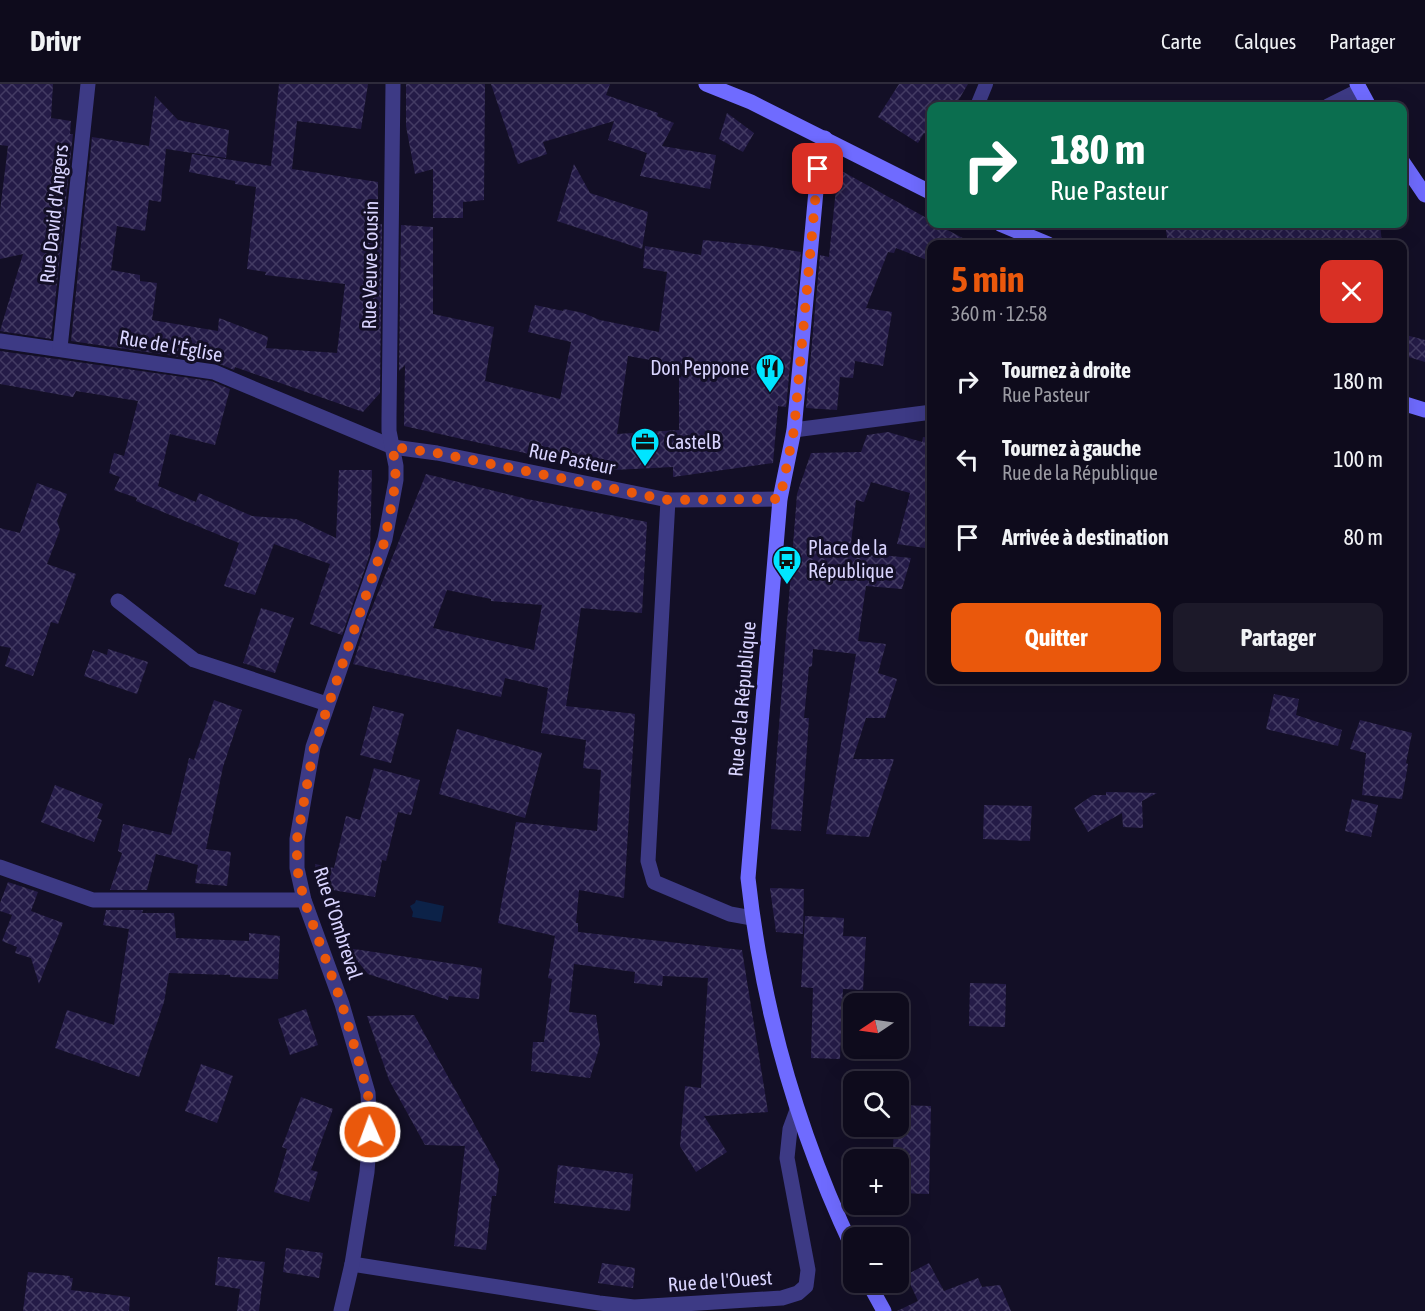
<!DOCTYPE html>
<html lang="fr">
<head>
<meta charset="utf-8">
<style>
  :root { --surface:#0e0b1c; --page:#1c1929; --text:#f1f3f6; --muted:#9b9ba3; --line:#2e2b3b; --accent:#ea580c }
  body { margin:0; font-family:"Asap Condensed",sans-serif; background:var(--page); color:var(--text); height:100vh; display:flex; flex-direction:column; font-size:22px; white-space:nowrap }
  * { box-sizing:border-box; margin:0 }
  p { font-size:20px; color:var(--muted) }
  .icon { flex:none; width:33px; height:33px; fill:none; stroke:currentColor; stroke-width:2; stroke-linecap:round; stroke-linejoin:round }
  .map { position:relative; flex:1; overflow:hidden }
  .sheet { position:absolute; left:927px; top:156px; width:480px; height:444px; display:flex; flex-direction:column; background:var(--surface); border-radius:12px; box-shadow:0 6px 24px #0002,0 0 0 2px var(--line) }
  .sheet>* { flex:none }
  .hud { position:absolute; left:927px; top:18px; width:480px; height:126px; border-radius:12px; box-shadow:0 6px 24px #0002,0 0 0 2px var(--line); background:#0b6e4f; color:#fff; overflow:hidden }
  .needle { width:39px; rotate:257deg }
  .tools { position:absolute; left:843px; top:909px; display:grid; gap:12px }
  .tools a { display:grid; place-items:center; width:66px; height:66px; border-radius:12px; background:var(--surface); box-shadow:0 6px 24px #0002,0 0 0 2px var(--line); font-size:30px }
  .pin { position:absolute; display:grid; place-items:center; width:51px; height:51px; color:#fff; margin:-26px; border-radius:12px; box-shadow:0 3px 9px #0006 }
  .me { position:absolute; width:66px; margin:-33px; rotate:358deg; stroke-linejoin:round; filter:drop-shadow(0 0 4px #0008) }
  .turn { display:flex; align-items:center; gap:21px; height:126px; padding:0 24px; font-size:27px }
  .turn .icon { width:78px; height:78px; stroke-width:2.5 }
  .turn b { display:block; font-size:42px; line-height:51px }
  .round { display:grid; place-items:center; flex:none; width:63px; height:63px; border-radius:12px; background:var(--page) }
  .head { display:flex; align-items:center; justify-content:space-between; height:102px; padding:0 24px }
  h1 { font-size:36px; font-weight:700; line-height:45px; color:var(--accent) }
  .action { display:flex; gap:12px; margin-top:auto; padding:12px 24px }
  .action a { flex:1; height:69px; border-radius:12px; background:var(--accent); color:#fff; font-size:24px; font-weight:700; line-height:69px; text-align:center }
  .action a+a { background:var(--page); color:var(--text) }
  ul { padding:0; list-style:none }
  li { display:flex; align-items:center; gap:18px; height:78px; padding:0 24px }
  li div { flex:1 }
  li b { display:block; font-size:22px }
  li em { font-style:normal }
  header { display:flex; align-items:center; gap:36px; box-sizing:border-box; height:84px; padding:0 30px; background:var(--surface); border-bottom:2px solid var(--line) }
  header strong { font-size:28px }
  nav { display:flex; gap:33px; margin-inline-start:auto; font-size:21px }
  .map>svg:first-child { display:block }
  .water { fill:#0c2248 }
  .building { fill:url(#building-cross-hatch); fill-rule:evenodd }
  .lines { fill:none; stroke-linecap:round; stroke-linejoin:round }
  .lane { stroke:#3d3a85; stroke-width:14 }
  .street { stroke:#3d3a85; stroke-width:15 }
  .secondary { stroke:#6f6bff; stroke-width:15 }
  .route { stroke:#ea580c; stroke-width:10; stroke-dasharray:0 18 }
  .labels { text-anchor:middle; stroke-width:6; stroke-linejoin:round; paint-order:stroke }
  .street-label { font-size:20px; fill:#d9d4ff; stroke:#130f26 }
  .poi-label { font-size:20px; fill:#d9d4ff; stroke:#130f26; text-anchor:start }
</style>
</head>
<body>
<header>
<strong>Drivr</strong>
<nav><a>Carte</a><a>Calques</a><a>Partager</a></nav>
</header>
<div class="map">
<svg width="1425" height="1227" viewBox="0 0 1425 1227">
  <defs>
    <pattern id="building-cross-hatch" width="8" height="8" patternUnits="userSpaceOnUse" patternTransform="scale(1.5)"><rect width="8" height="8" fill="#241b47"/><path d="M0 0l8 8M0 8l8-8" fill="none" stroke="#433b63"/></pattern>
  </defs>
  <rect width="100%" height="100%" fill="#130f26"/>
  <polygon class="water" points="416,816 444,822 441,838 412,833 413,828 410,822 415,819"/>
  <g class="building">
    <polygon points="0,0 53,0 51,34 71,37 70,50 73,50 51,255 0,247 23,170 0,175 0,127 8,62 0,61"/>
    <polygon points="279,0 368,0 361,45 297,37 292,85 378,98 378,140 382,140 380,309 363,328 235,283 234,286 215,278 71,257 92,53 149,62 155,12 178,36 229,46 226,74 166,65 161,118 149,116 145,147 117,142 111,186 140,191 140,197 157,199 152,236 218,247 219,234 268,253 266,264 337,269 345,200 265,191 266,188 247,185 256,103 235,100 235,97 189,88 192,70 271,82"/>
    <polygon points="406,0 485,0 484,116 463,118 463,134 433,134 433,85 415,90 406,42"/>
    <polygon points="491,0 610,0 606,11 658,29 657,32 674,39 662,62 716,71 710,105 640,92 647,69 608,56 614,37 543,58 547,70 518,80"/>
    <polygon points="899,0 968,0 955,22 932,22 932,53 924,49 918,59 878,33"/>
    <polygon points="727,29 754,49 743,68 719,55"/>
    <polygon points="574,80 590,109 648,128 642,165 557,137"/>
    <polygon points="838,85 932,137 932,140 936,140 974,160 932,160 932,178 896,164 894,169 888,168 866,224 892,228 883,282 855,277 853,294 840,293 837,326 806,324 820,171 829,173"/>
    <polygon points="1165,140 1380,140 1382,159 1168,160"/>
    <path d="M 401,141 L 433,143 L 433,230 L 494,243 L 485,297 L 560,315 L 571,258 L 528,248 L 535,221 L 563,227 L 564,225 L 583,229 L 600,236 L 659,248 L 667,188 L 643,184 L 645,162 L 701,171 L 703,156 L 763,162 L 801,168 L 786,323 L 778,322 L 773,379 L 673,393 L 673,383 L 613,386 L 538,372 L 404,342 L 405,281 L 399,287 ZM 628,272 L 679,281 L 679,346 L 617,350 Z"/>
    <polygon points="1402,250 1425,256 1425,278 1402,271"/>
    <polygon points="0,267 211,297 230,305 215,361 170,350 158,402 196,418 199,409 252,432 296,435 336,454 339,386 372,386 370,470 342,551 310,540 330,480 274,460 255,511 224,502 239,459 136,417 137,414 114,406 120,393 109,389 114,369 124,372 138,317 76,307 73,313 0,300"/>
    <polygon points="888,348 922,358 923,353 932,354 932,465 897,460 910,409 871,398 864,418 856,416 850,468 911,474 902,505 866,502 858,557 886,560 878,589 897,595 885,634 866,634 853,675 894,675 869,753 826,750 856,570 813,565 812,582 809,583 804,634 809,634 801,747 771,745 797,410 811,369 861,368 867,351"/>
    <path d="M 426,390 L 527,415 L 647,438 L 642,529 L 581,524 L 566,622 L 635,630 L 624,814 L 579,806 L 576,839 L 578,839 L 578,848 L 742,866 L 768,1028 L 704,1032 L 727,1068 L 696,1088 L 680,1062 L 685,1002 L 701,1004 L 708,894 L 663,892 L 662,902 L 634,899 L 635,888 L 574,880 L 569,928 L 596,931 L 600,961 L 590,994 L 531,987 L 533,958 L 544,958 L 552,895 L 548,894 L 555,852 L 498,839 L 516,738 L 597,747 L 601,686 L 583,684 L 586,656 L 541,649 L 548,604 L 505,594 L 501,613 L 353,580 L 367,536 ZM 447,506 L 491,515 L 491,517 L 542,521 L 534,566 L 433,544 Z"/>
    <polygon points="37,399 67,410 57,437 60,446 47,480 76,490 58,540 51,538 33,592 5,582 11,564 0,562 0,444 20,449"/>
    <polygon points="261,524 294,534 275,589 243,579"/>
    <polygon points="108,565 148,578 137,610 84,592 93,566 107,571"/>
    <polygon points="1274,610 1299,615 1296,631 1342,646 1338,662 1266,645"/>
    <polygon points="214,616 242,626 223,683 206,765 231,768 227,802 195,799 198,781 156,770 147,806 110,806 122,769 118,767 123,740 171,751 189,674 194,676"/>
    <polygon points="373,622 404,630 391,679 360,671"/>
    <polygon points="1360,636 1412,649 1406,679 1408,680 1402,715 1362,711 1366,669 1350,665"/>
    <polygon points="457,645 542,669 525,734 439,710"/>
    <polygon points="374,684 420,696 411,731 398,728 386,777 382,776 375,813 320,804 315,780 334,784 346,732 360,736"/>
    <polygon points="55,701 103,720 97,734 102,736 94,758 41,738"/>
    <polygon points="1106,708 1157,709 1142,717 1143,744 1123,743 1122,729 1088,748 1074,724 1093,711 1106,711"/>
    <polygon points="1352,715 1378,721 1371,753 1345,747"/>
    <polygon points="984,721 1032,722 1030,757 983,755"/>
    <polygon points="8,798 38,808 31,827 63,839 39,900 31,874 15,869 17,863 2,857 12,831 0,827 0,819"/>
    <polygon points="770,804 804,805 803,850 776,848"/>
    <polygon points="106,826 143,826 142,829 174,829 176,854 249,857 249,849 280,852 278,895 230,893 230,891 169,889 164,918 139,993 55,964 67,926 114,941 129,845 103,841"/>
    <polygon points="805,832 844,834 843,852 866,853 863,906 843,905 840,975 811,974 813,904 801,903"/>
    <polygon points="347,864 482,884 479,915 449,912 448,916 368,890"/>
    <polygon points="970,899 1006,900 1005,943 969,942"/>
    <polygon points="306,925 318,961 290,971 278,935"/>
    <polygon points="414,931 499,1085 496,1112 492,1112 486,1166 454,1162 465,1062 425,1061 389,996 367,932"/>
    <polygon points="201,980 233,992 217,1039 185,1027"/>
    <polygon points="301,1013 333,1025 311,1086 318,1088 309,1118 274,1108 287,1065 282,1063"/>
    <polygon points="898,1021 931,1022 929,1110 898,1109 898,1066 893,1066 894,1042 898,1042"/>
    <polygon points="558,1081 633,1090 630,1127 554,1119"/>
    <polygon points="286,1164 323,1169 319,1194 283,1188"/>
    <polygon points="218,1173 265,1178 259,1227 237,1227 240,1205 215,1201"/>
    <polygon points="602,1179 635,1184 633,1204 598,1199"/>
    <polygon points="929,1179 944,1207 978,1194 982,1203 1000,1201 1011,1227 897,1227 918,1217 906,1191"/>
    <polygon points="28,1188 70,1192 70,1194 73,1194 71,1206 130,1213 129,1227 23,1227"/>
  </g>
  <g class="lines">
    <polyline class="lane" points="977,22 986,0"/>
    <g class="street">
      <polyline points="1328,22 1360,6"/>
      <polyline points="0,257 214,288 393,363 437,369 668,416 780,415"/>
      <polyline points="60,264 88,0"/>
      <polyline points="794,346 932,328"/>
      <polyline points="668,416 648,777 654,798 730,830 752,834"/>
      <polyline points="118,517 194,576 327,620"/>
      <polyline points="0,783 93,816 304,816"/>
      <polyline points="352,1180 599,1219 634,1223 782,1214 798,1209 806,1202 808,1186 787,1074 790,1045 797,1026"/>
      <polyline points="341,1227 352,1180 367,1088 370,1048 368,1009 342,920 304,816 297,784 297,755 313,663 385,455 396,396 396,382 389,347 389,334 393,0"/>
    </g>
    <g class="secondary">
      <polyline points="706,0 751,18 932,109"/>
      <polyline points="1357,0 1369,22"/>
      <path d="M 825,54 L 818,85 L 794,346 L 780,415 L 748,794 C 762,923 798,1049 854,1167"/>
      <polyline points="1402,77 1425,111"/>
      <polyline points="1000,140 1048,160"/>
      <polyline points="1402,319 1425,326"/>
      <polyline points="868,1198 884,1227"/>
    </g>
  </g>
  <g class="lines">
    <polyline class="route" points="370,1048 368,1009 342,920 304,816 297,784 297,755 314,663 385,456 396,396 393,363 437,369 668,416 780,415 794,346 818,85"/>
  </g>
  <defs>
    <g id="restaurant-pin" transform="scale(1.5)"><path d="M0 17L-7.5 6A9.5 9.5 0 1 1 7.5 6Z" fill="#00e5ff" stroke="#130f26"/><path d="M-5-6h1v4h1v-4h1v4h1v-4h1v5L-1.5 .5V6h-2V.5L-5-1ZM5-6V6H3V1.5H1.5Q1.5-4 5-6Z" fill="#111"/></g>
    <g id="office-pin" transform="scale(1.5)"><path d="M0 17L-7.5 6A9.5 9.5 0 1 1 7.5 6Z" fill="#00e5ff" stroke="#130f26"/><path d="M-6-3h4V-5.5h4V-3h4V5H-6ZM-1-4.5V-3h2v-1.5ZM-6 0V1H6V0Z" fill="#111"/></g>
    <g id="bus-pin" transform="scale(1.5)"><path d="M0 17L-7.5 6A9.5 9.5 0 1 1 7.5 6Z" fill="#00e5ff" stroke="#130f26"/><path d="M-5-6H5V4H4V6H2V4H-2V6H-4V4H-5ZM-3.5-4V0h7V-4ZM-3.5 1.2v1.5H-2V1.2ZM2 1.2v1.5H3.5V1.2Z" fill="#111"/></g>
  </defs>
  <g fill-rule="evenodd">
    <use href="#restaurant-pin" x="770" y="284"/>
    <use href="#office-pin" x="645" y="358"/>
    <use href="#bus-pin" x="787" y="476"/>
  </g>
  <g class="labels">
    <g class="street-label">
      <text transform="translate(54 130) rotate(-84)" y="7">Rue David d'Angers</text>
      <text transform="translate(370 181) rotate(-89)" y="7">Rue Veuve Cousin</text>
      <text transform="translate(171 262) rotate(10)" y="7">Rue de l'Église</text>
      <text transform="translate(572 375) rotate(12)" y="7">Rue Pasteur</text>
      <text transform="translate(742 615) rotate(-85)" y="7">Rue de la République</text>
      <text transform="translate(338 839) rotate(72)" y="7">Rue d'Ombreval</text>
      <text transform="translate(720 1197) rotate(-4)" y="7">Rue de l'Ouest</text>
    </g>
    <g class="poi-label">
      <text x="749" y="291" text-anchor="end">Don Peppone</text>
      <text x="666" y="365">CastelB</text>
      <text x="808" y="471">Place de la<tspan x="808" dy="23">République</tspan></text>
    </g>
  </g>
</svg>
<div class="tools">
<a><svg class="needle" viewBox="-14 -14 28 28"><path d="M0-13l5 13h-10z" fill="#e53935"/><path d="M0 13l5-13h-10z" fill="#9b9ba3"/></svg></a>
<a><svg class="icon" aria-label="search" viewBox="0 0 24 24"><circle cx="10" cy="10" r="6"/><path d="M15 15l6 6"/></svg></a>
<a>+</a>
<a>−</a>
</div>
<div class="pin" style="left:818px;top:85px;background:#d93025"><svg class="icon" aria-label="arrive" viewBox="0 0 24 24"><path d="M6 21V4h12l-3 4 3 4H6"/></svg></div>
<svg class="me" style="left:370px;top:1048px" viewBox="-20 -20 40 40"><circle r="17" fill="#ea580c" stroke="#fff" stroke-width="3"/><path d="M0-11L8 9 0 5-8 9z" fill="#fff"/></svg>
<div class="hud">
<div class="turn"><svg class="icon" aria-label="right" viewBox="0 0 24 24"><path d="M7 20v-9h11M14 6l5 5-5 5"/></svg><div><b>180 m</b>Rue Pasteur</div></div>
</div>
<section class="sheet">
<div class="head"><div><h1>5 min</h1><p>360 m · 12:58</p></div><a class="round" style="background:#d93025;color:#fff"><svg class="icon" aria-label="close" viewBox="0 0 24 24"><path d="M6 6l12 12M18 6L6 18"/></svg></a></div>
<ul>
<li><svg class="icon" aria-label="right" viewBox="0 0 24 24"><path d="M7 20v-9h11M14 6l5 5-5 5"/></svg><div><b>Tournez à droite</b><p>Rue Pasteur</p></div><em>180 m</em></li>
<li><svg class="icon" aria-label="left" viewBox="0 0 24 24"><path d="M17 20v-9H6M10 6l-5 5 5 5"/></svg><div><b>Tournez à gauche</b><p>Rue de la République</p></div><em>100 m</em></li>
<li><svg class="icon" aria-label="arrive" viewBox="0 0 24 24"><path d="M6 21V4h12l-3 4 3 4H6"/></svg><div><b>Arrivée à destination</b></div><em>80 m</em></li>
</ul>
<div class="action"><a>Quitter</a><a>Partager</a></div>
</section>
</div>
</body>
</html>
